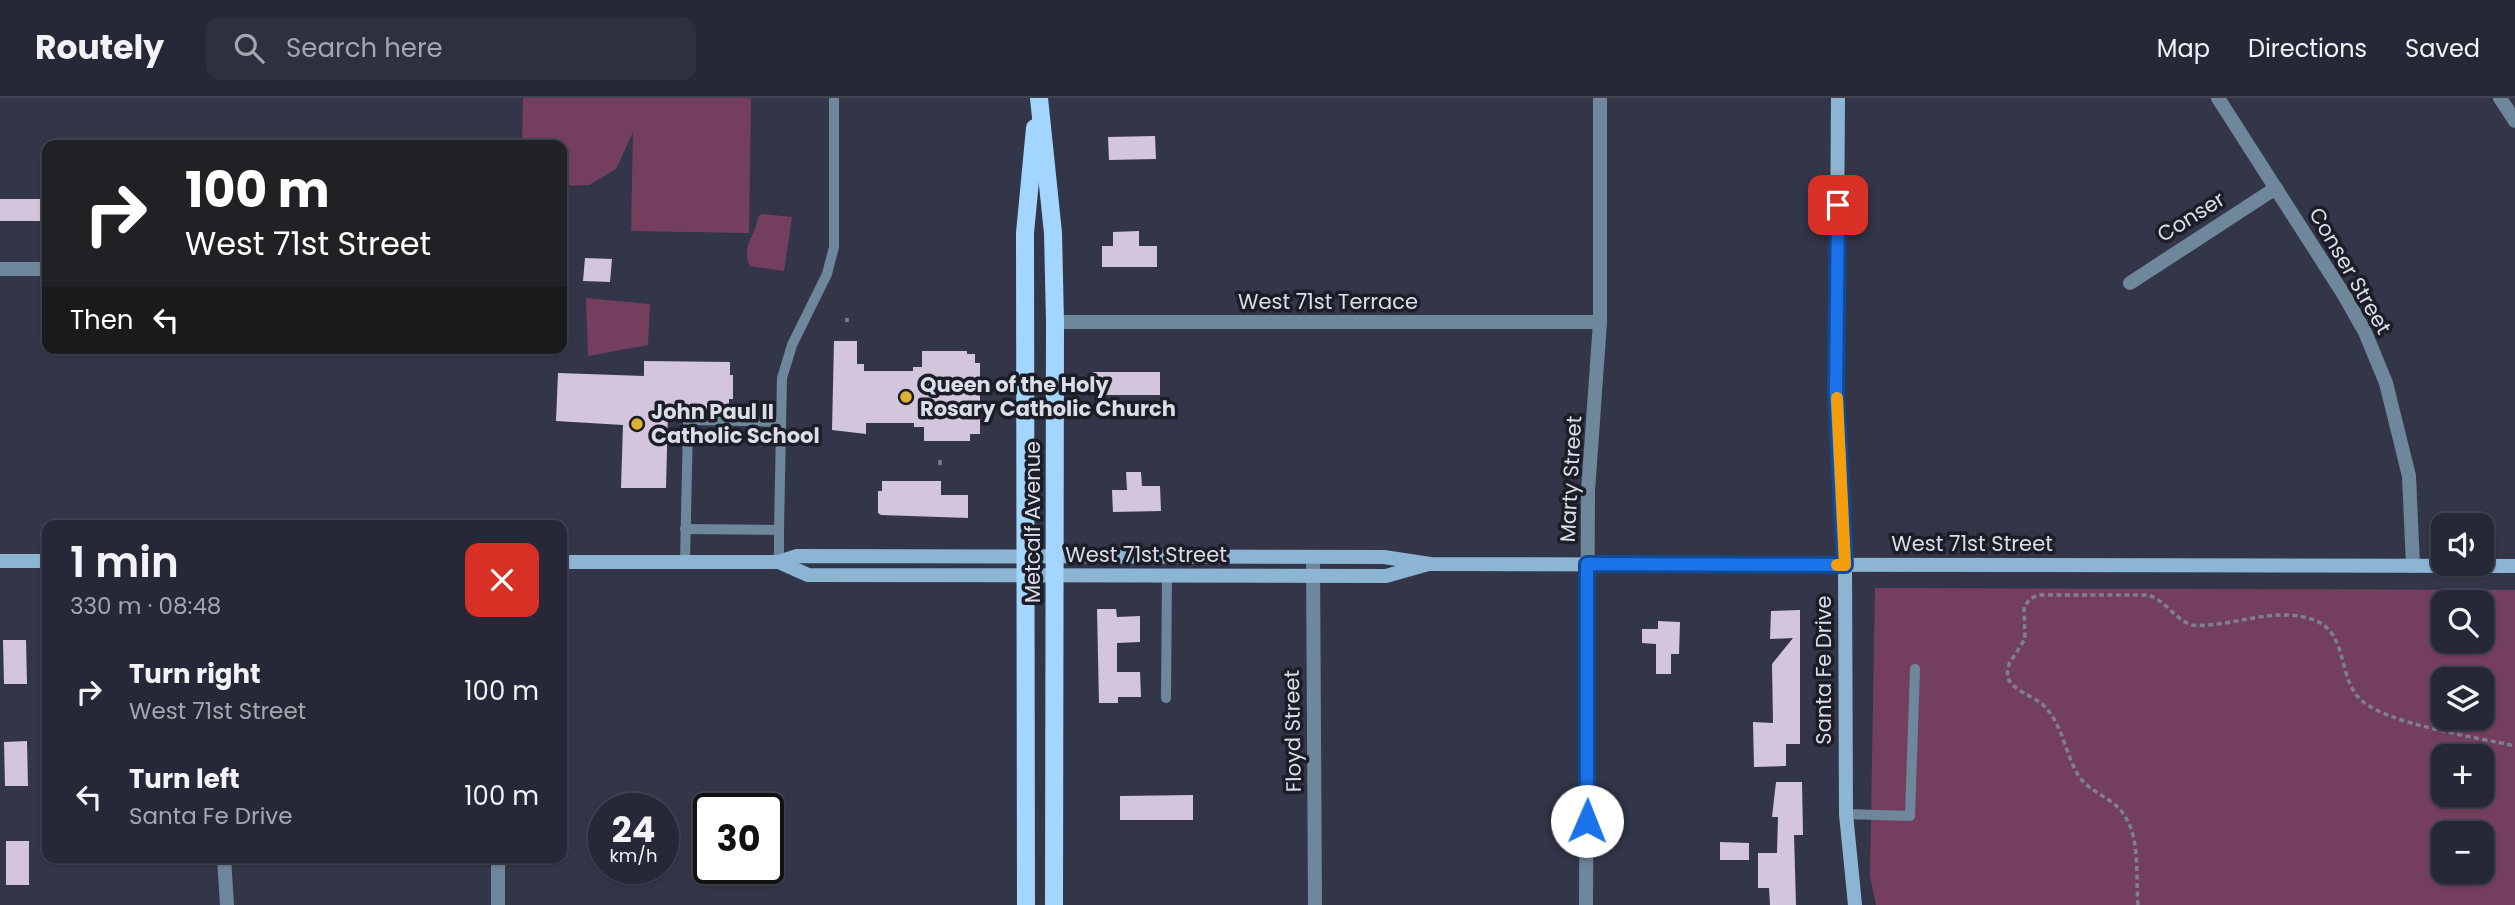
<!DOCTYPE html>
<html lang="en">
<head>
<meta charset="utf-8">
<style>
  :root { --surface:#262837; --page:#2e303f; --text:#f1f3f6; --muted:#a4a6ad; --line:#424452 }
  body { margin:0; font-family:Poppins,sans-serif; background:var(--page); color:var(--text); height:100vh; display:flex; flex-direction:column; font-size:26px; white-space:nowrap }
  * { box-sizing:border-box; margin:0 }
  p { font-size:23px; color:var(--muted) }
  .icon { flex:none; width:38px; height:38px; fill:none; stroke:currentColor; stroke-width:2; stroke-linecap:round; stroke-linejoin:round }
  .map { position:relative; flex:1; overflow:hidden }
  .drawer { position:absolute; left:42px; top:422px; width:525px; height:343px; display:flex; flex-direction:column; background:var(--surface); border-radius:14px; box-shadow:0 2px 5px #0004,0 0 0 2px var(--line) }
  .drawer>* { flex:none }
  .banner { position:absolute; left:42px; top:42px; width:525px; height:214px; border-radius:14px; box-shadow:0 2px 5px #0004,0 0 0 2px var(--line); background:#202124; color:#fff; overflow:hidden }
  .controls { position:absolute; left:2431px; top:415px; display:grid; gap:14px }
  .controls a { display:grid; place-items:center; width:63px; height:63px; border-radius:14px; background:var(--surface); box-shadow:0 2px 5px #0004,0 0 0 2px var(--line); font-size:35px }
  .speed { position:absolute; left:588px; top:695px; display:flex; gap:14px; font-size:35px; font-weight:700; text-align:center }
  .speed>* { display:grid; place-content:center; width:91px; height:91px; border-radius:50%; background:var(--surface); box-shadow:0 2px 5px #0004,0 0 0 2px var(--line); line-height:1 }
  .speed small { font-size:18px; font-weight:400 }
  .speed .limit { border:4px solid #111; border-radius:10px; background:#fff; color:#111 }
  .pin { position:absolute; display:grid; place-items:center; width:60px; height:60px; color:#fff; margin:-30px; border-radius:14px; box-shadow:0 4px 10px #0006 }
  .me { position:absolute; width:77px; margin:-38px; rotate:1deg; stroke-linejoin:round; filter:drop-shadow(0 0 5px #0008) }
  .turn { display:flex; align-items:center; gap:24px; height:147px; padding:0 28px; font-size:32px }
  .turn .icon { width:91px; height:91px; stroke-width:2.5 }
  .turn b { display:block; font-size:49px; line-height:60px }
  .then { display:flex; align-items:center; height:66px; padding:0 28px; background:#0003; gap:14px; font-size:26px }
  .round { display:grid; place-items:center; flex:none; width:74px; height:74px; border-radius:14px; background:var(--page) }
  .headline { display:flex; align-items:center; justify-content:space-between; height:119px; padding:0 28px }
  h1 { font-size:42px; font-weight:600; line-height:52px }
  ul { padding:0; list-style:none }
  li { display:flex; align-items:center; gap:21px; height:105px; padding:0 28px }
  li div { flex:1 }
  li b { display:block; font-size:26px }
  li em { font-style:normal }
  header { display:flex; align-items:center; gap:42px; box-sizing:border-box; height:98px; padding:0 35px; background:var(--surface); border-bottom:2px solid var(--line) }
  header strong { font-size:33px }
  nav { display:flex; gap:38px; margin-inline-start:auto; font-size:24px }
  .search { width:490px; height:63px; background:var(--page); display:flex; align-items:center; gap:18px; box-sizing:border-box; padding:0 24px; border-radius:14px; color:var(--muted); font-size:26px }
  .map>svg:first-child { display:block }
  .green { fill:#743f5e; fill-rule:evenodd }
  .building { fill:#d3c6dc }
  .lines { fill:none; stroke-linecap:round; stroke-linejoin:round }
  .path { stroke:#7d8090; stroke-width:3.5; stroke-dasharray:5 3.5; stroke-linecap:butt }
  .lane { stroke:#6f879a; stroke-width:10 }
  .street { stroke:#6f879a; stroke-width:14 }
  .secondary { stroke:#8cb4d3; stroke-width:14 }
  .primary { stroke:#a3d6fe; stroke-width:18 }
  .route-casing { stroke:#114b97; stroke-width:18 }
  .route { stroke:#1a73e8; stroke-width:12 }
  .slow { stroke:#f59e0b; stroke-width:12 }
  .poi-dot { fill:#dcb233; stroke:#1c1e27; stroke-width:2.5 }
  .labels { text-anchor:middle; stroke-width:7; stroke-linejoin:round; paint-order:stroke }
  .street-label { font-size:21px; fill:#dbddea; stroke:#1c1e27 }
  .poi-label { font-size:21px; font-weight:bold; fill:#dbddea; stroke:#1c1e27; text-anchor:start }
</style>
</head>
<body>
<header>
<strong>Routely</strong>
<div class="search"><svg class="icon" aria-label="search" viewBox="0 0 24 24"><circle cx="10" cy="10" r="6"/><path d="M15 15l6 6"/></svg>Search here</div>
<nav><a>Map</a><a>Directions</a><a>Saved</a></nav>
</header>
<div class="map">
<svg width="2515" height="807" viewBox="0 0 2515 807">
  <rect width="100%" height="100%" fill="#333649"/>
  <g class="green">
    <polygon points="523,0 751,0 749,135 631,133 633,34 616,71 589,87 562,88 562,47 522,47"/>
    <path d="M 762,116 L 792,119 L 784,173 L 750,168 C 740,149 756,138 758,119 Z"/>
    <polygon points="586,200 650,206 648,247 588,258"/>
    <path d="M 1875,490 L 2515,492 L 2515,807 L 1876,807 L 1870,778 ZM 2443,504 L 2482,504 L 2482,542 L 2443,542 ZM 2443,581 L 2482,581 L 2482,620 L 2443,620 ZM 2443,658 L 2482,658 L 2482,696 L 2443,696 ZM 2443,735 L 2482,735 L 2482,774 L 2443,774 Z"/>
  </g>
  <g class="building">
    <polygon points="1155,38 1156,61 1109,62 1108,39"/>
    <rect x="0" y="101" width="47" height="22"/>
    <polygon points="1139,133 1139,148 1157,148 1157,169 1102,169 1102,148 1113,148 1113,134"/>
    <polygon points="585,160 612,161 610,184 583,183"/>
    <polygon points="834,243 857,243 857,266 864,266 864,273 913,273 913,269 922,269 922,253 967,253 967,256 975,256 975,265 980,265 980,336 970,336 970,343 924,343 924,329 914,329 914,325 866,325 866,336 832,332"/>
    <polygon points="644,263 730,264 730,277 733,277 733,301 729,301 729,313 668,311 666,390 621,390 623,327 556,323 558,275 644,278"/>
    <rect x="1093" y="274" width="67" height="23"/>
    <polygon points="1126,374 1141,374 1142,388 1160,388 1161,413 1113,414 1112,392 1127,392"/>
    <polygon points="882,383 941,383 941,397 968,397 968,420 881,417 878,415 878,393 882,393"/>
    <polygon points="1097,511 1116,511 1117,519 1140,518 1140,544 1117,545 1117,574 1140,574 1141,599 1118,599 1118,605 1099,605"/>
    <polygon points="1800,512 1800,646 1786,646 1786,668 1754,669 1753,624 1773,625 1772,566 1793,540 1770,541 1771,513"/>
    <polygon points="1658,523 1680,524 1679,556 1671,556 1671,576 1656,576 1656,546 1642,545 1642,531 1658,531"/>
    <polygon points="3,542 26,542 27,586 4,586"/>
    <polygon points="27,643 28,688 5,688 4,644"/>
    <polygon points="1776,684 1802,684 1803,737 1794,737 1796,807 1770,807 1769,790 1758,790 1758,755 1777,755 1778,719 1772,719"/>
    <polygon points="1193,697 1193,722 1120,722 1120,698"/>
    <rect x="6" y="743" width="23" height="44"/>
    <polygon points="1720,744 1749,745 1749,762 1720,762"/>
  </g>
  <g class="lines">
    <g class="path">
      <polyline points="847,224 847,220"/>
      <polyline points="940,362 940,368"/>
      <path d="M 2138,807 C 2135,774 2143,728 2113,705 C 2100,695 2085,690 2077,675 C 2065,654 2063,630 2047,611 C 2036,597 2013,595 2007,578 L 2009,566 L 2025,541 L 2024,509 L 2030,501 L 2038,497 L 2148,497 C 2167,503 2174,521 2192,527 C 2233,530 2274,507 2314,522 C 2349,535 2337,580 2361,602 C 2389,627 2477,639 2515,648"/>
    </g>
    <g class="lane">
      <polyline points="685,431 779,432 779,464"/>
      <polyline points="779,432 782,280 792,247 827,176 834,149 834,0"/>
      <polyline points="685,465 688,325 692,322 781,324"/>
      <polyline points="1166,600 1167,478"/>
      <polyline points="1846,716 1910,718 1915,571"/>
    </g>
    <g class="street">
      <polyline points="2218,0 2344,197 2365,234 2386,285 2409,378 2413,468"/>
      <polyline points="2500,0 2515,23"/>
      <polyline points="0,171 47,171"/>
      <polyline points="2130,185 2276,90"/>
      <polyline points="1055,224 1600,224"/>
      <polyline points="1313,459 1315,807"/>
      <polyline points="224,760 227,807"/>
      <polyline points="498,760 498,807"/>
      <polyline points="1586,807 1588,393 1600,224 1600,0"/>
    </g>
    <g class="secondary">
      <polyline points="1838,0 1836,293 1845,467 1846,716 1855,807"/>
      <polyline points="0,463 47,463"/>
      <polyline points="562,464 779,464 797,458 1384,459 1430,466 2515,468"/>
      <polyline points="779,464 808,477 1386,478 1425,467"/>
    </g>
    <g class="primary">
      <polyline points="1039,0 1053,135 1055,224 1054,807"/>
      <polyline points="1026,807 1025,135 1035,30"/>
    </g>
  </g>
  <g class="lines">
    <g class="route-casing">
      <polyline id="route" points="1587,723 1587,466 1845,467 1836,293 1838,107"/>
    </g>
    <use href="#route" class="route"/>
    <polyline class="slow" points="1837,300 1845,467 1837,467"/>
  </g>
  <g class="poi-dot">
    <circle cx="906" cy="299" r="7"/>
    <circle cx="637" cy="326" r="7"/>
  </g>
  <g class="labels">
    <g class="street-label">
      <text transform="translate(2191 119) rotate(-32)" y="7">Conser</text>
      <text transform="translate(2350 173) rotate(60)" y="7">Conser Street</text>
      <text x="1328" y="211">West 71st Terrace</text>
      <text transform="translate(1571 381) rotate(-87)" y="7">Marty Street</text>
      <text transform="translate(1033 424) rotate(-90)" y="7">Metcalf Avenue</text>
      <text x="1972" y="453">West 71st Street</text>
      <text x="1146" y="464">West 71st Street</text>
      <text transform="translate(1824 572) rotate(-90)" y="7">Santa Fe Drive</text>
      <text transform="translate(1293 633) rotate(-91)" y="7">Floyd Street</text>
    </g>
    <g class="poi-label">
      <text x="920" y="294">Queen of the Holy<tspan x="920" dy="24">Rosary Catholic Church</tspan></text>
      <text x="651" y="321">John Paul II<tspan x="651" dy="24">Catholic School</tspan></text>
    </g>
  </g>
</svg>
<div class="controls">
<a><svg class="icon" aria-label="sound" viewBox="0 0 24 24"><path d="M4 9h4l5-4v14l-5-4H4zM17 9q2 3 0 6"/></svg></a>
<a><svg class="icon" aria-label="search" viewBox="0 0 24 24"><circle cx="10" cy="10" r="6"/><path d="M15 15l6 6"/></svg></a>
<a><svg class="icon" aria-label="layers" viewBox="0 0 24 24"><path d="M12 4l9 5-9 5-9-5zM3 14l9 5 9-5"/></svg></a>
<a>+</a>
<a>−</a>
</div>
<div class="speed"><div>24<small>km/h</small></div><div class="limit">30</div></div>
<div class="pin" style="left:1838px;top:107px;background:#d93025"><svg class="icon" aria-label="arrive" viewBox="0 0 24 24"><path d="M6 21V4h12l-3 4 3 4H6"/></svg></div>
<svg class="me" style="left:1587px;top:723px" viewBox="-20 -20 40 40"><circle r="19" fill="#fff"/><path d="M0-13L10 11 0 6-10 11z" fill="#1a73e8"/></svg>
<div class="banner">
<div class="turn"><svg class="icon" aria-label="right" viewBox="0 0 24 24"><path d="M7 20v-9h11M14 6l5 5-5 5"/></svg><div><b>100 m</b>West 71st Street</div></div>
<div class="then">Then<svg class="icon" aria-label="left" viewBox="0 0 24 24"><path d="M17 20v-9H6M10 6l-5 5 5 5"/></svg></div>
</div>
<section class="drawer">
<div class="headline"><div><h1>1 min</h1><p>330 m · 08:48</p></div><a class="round" style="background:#d93025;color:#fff"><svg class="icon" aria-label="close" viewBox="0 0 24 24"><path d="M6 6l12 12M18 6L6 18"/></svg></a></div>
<ul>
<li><svg class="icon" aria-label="right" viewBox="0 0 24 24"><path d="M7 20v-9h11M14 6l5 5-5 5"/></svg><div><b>Turn right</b><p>West 71st Street</p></div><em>100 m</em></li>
<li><svg class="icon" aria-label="left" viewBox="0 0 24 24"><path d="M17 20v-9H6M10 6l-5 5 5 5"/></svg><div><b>Turn left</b><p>Santa Fe Drive</p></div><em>100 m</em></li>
</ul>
</section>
</div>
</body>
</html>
